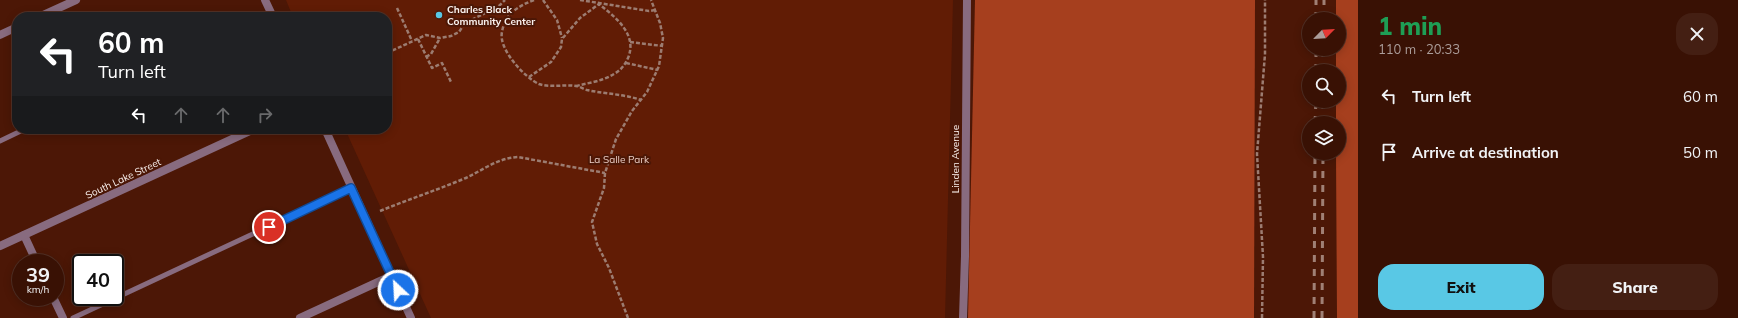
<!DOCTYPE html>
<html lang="en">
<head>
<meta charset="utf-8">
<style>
  :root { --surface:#391104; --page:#441f13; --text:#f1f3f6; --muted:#ab9d9a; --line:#533126; --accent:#59c8e5 }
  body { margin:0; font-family:Mulish,sans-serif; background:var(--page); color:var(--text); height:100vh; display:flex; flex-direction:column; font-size:15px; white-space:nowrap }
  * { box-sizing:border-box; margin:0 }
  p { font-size:13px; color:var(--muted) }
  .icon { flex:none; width:22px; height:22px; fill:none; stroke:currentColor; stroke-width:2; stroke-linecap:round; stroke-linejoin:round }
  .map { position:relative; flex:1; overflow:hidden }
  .side { display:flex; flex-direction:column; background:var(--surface); width:380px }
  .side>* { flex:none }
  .guide { position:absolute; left:12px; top:12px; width:380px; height:122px; border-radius:16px; box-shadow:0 2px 10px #0003,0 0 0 1px var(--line); background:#202124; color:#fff; overflow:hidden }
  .needle { width:26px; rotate:66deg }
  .fabs { position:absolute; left:1302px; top:12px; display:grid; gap:8px }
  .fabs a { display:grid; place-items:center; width:44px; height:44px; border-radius:50%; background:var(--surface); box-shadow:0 2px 10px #0003,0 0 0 1px var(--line); font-size:20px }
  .speed { position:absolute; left:12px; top:254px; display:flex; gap:8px; font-size:20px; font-weight:700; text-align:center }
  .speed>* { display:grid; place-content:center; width:52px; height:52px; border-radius:50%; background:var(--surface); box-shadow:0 2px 10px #0003,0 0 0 1px var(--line); line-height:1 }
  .speed small { font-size:10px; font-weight:400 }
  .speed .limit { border:2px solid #111; border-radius:6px; background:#fff; color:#111 }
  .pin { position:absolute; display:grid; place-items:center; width:34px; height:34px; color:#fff; margin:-17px; border:2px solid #fff; border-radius:50%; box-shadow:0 1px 4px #0007 }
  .me { position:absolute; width:44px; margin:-22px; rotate:335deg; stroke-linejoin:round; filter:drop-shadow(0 0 3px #0008) }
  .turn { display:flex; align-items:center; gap:14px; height:84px; padding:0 20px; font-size:18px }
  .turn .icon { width:52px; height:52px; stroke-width:2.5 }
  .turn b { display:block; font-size:28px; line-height:34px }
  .lanes { display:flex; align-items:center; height:38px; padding:0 20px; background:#0003; justify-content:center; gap:20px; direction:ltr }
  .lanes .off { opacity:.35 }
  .round { display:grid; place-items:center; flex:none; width:42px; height:42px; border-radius:16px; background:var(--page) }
  .head { display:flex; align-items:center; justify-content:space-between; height:68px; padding:0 20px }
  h1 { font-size:24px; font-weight:800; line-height:30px; color:#1e9e55 }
  .action { display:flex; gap:8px; margin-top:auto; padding:8px 20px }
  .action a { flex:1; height:46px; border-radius:16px; background:var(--accent); color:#111; font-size:16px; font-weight:800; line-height:46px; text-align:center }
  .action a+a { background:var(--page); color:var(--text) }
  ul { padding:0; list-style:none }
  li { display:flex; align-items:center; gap:12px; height:56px; padding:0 20px }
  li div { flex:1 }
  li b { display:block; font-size:15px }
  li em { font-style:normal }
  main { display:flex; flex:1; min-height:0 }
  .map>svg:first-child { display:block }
  .green { fill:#611c05 }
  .forest { fill:#a63f1e }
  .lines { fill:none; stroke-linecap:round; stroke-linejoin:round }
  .path { stroke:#9c7c71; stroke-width:2.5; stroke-dasharray:4 2; stroke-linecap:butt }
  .service { stroke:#886b7f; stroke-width:5 }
  .minor { stroke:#886b7f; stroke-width:8 }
  .tertiary { stroke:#886b7f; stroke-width:8 }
  .rail { stroke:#a08075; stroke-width:3; stroke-dasharray:7 7; stroke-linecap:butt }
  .route-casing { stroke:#114b97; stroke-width:10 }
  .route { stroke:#1a73e8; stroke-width:7 }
  .poi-dot { fill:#59c8e5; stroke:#4c1706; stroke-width:1.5 }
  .labels { text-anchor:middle; stroke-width:4; stroke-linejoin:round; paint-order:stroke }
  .poi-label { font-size:10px; font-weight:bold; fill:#fbf2ef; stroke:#4c1706; text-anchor:start }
  .park-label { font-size:10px; fill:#eccfc6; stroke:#4c1706 }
  .street-label { font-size:10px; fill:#fbf2ef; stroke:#4c1706 }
</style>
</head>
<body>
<main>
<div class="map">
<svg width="1358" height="318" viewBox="0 0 1358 318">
  <rect width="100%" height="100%" fill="#4c1706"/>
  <polygon class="green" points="286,0 953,0 945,318 431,318 345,129 387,129 387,17 293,17"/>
  <g class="forest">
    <polygon points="975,0 1255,0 1254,318 968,318"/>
    <polygon points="1336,0 1358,0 1358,318 1337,318 1336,153 1339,153 1339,123 1336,123 1336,101 1339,101 1339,71 1336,71 1336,49 1339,49 1339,19 1336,19"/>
  </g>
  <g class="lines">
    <g class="path">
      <path d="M 534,0 C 518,6 505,14 502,32 C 498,49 525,78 539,84 C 551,88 564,84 576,86 C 579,86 583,89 587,90 C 605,94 624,94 641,100"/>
      <polyline points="543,0 557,20 562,38"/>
      <polyline points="580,0 649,11 655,10"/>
      <polyline points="397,8 412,41"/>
      <polyline points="418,39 432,68 442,63 451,82"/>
      <polyline points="630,42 663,46"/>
      <polyline points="387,53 426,35 440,38 451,36 459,32 465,23 498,7 505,0"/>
      <polyline points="426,57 431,54 440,38"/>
      <polyline points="626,63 658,70"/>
      <path d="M 529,77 L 551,62 L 561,47 L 562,39 L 580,18 L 599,4 C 615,17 638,34 628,58 C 625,65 621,70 614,74 C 603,81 588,83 576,86"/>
      <path d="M 380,211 C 407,200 434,191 461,180 C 481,172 496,158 518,157 L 605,173"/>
      <polyline points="628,318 609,268 597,244 592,222 604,188 605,173 616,139 632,111 647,92 659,66 663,38 660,23 651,0"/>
      <polyline points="1262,318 1263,257 1257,154 1265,54 1265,0"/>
    </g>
    <g class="service">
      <polyline points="0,141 25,129"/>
      <polyline points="73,318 351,188"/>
    </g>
    <g class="minor">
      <polyline points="24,235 37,263"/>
      <polyline points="0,246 254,129"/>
      <polyline points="53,297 63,318"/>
      <polyline points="300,318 391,276"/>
    </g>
    <g class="tertiary">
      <polyline points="265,0 273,17"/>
      <polyline points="39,17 76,0"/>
      <polyline points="0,35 17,27"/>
      <polyline points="325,129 411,318"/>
      <polyline points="963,318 965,256 967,0"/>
    </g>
    <g class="rail">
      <polyline points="1316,19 1316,0"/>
      <polyline points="1324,19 1324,0"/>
      <polyline points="1316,71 1316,49"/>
      <polyline points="1323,71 1323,49"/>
      <polyline points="1315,123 1316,101"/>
      <polyline points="1323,123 1323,101"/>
      <polyline points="1314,318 1315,153"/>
      <polyline points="1322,318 1323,153"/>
    </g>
  </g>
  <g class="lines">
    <g class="route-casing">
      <polyline id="route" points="269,227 351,188 398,290"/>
    </g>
    <use href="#route" class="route"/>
  </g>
  <circle class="poi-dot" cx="439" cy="15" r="4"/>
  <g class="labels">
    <g class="poi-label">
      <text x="447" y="13">Charles Black<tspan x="447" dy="12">Community Center</tspan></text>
    </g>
    <g class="park-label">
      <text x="619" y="163">La Salle Park</text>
    </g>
    <g class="street-label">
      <text transform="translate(955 159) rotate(-90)" y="4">Linden Avenue</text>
      <text transform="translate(123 178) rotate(-25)" y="4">South Lake Street</text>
    </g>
  </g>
</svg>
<div class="fabs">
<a><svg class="needle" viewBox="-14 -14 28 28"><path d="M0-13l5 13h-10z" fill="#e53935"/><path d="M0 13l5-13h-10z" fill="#ab9d9a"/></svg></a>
<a><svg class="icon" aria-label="search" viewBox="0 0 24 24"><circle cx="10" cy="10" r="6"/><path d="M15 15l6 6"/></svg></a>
<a><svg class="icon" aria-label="layers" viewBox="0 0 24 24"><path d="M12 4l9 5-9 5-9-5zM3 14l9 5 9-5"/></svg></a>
</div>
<div class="speed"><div>39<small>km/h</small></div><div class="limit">40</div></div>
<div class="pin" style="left:269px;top:227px;background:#d93025"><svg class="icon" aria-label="arrive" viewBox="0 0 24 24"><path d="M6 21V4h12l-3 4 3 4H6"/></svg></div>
<svg class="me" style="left:398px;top:290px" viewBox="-20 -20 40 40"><circle r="17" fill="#1a73e8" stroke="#fff" stroke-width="3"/><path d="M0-11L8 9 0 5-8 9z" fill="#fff"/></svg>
<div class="guide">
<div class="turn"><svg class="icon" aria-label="left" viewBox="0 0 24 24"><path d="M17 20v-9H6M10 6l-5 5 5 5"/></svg><div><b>60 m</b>Turn left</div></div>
<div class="lanes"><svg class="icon" aria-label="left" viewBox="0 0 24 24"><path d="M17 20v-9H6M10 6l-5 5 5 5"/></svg><svg class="icon off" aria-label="ahead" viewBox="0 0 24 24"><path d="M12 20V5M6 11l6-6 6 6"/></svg><svg class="icon off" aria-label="ahead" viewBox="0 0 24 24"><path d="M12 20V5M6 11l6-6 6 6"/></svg><svg class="icon off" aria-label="right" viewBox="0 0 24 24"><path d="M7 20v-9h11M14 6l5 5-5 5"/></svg></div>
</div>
</div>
<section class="side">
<div class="head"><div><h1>1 min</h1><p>110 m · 20:33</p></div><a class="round"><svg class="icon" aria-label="close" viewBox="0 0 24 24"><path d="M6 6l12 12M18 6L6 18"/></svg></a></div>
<ul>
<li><svg class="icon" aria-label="left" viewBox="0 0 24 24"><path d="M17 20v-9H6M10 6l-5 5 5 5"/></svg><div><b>Turn left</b></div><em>60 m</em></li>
<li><svg class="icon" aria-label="arrive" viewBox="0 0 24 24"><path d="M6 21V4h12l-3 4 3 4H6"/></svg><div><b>Arrive at destination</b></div><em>50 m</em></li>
</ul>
<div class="action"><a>Exit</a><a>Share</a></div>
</section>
</main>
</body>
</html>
